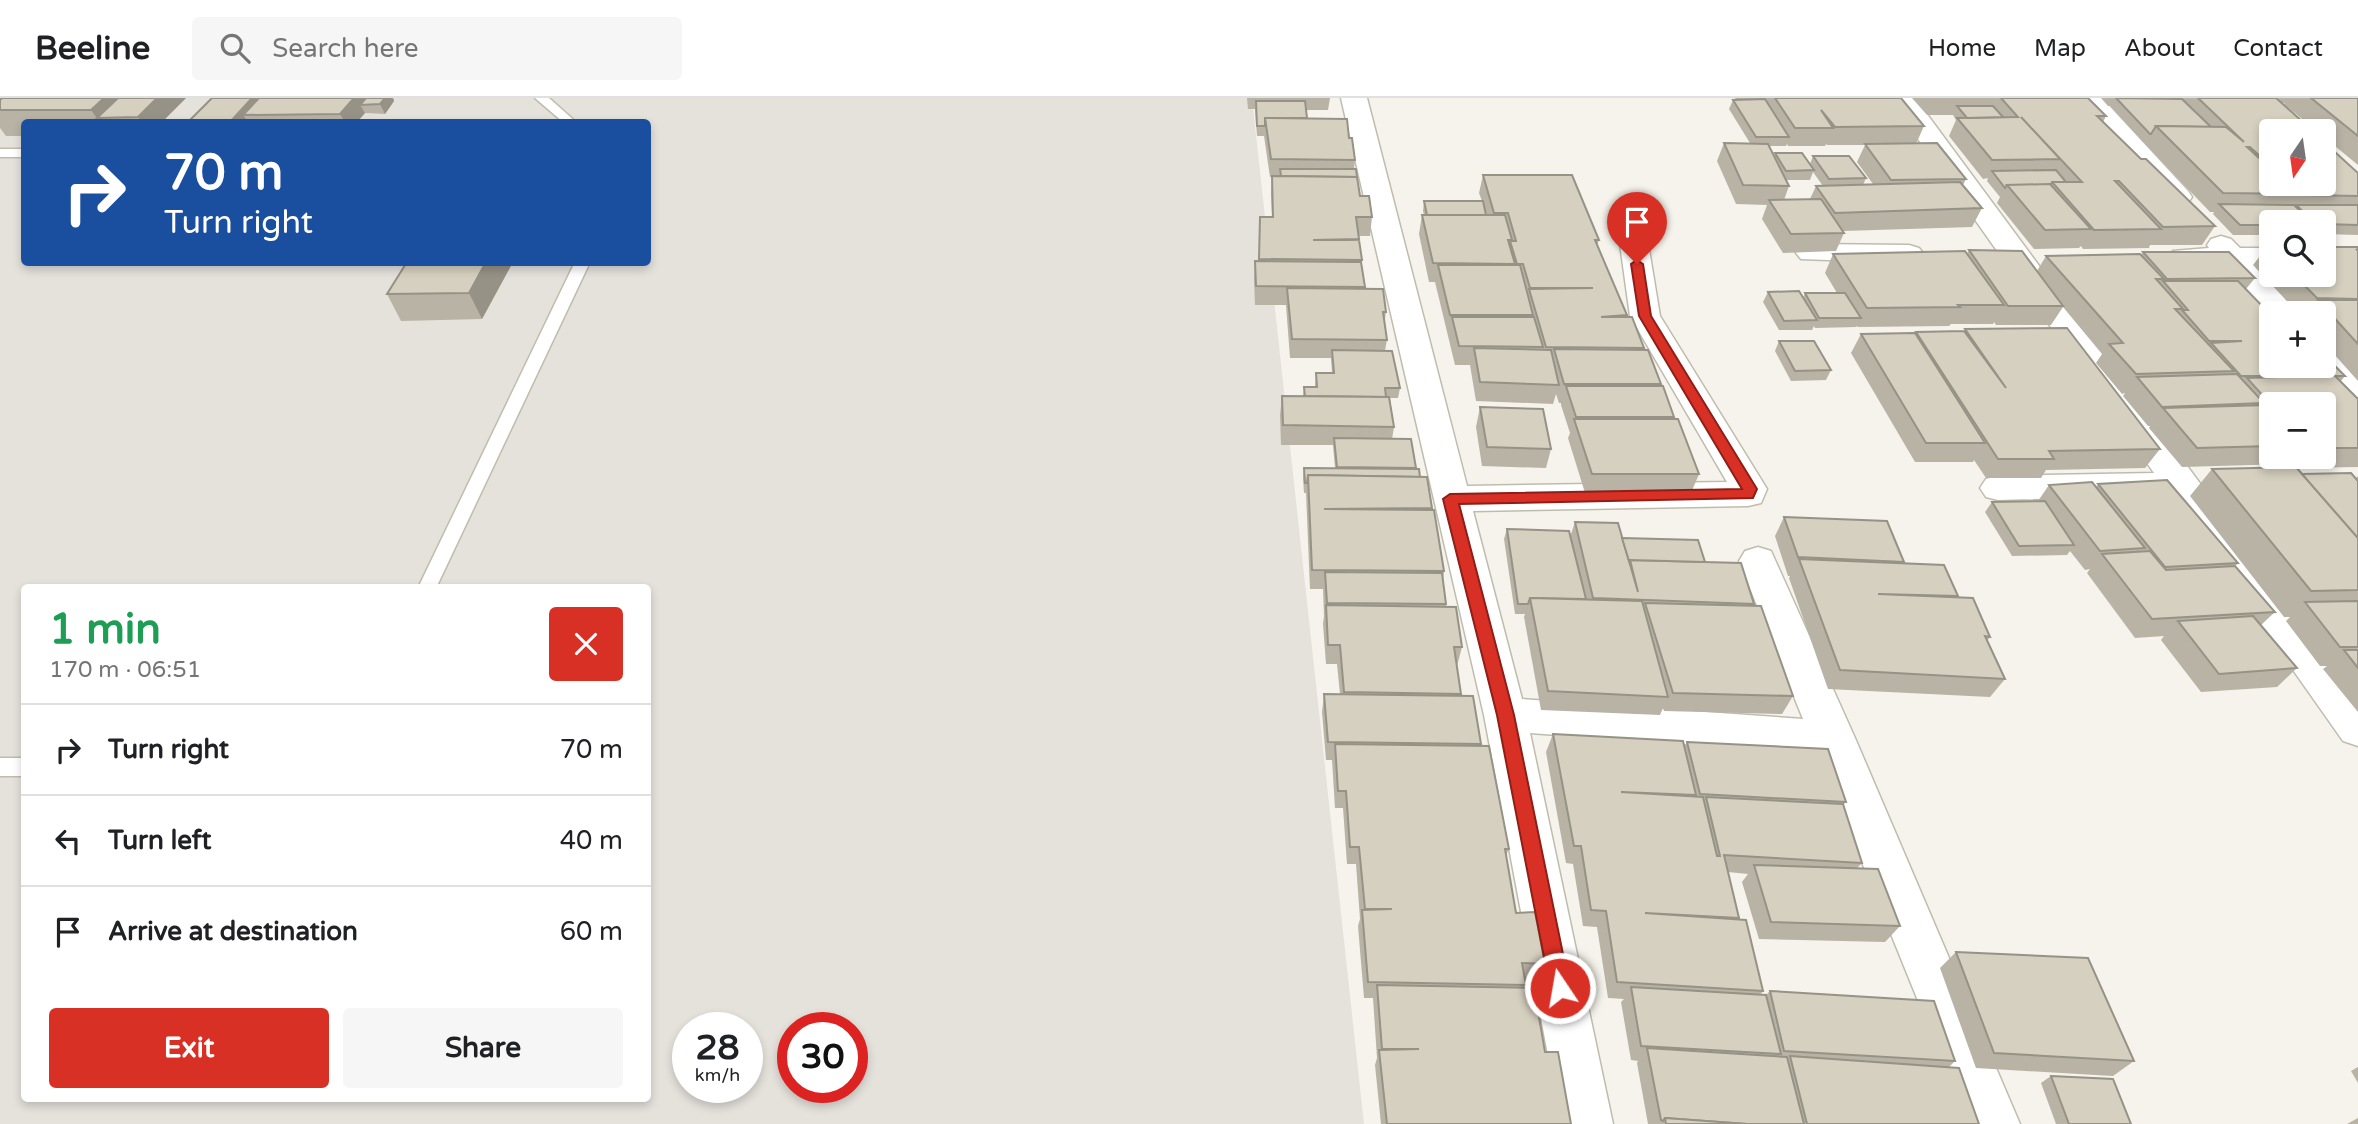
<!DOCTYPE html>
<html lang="en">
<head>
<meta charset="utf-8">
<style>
  :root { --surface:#fff; --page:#f6f6f6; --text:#202124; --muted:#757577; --line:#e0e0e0; --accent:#d93025 }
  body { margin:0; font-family:"Varela Round",sans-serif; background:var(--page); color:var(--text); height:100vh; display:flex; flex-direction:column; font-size:26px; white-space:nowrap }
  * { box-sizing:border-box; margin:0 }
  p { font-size:23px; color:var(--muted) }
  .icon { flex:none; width:38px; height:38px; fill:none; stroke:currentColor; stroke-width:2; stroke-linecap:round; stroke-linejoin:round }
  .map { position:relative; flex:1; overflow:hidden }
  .details { position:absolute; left:21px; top:486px; width:630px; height:518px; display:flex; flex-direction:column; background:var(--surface); border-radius:7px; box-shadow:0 4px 10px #0003 }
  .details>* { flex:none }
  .guide { position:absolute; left:21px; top:21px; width:630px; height:147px; border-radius:7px; box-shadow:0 4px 10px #0003; background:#1a4fa0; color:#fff; overflow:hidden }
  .needle { width:46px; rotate:193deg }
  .controls { position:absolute; left:2259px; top:21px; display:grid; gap:14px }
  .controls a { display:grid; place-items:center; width:77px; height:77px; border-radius:7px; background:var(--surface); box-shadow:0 4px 10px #0003; font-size:35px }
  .speed { position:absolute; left:672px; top:914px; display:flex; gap:14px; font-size:35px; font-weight:700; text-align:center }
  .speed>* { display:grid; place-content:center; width:91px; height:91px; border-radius:50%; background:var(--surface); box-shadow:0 4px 10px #0003; line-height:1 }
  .speed small { font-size:18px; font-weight:400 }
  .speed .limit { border:10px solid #d22; background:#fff; color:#111 }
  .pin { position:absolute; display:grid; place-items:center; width:60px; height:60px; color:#fff; margin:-72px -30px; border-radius:50% 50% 50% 0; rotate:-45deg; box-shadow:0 0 7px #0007 }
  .pin .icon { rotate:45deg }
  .me { position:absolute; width:77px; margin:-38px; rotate:348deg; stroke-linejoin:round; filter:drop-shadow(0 0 5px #0008) }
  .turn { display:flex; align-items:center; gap:24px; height:147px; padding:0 28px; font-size:32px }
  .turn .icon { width:91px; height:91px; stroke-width:2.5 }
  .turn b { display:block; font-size:49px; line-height:60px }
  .round { display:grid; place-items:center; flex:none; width:74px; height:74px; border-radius:7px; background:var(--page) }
  .headline { display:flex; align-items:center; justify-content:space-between; height:119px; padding:0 28px }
  h1 { font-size:42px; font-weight:700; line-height:52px; color:#1e9e55 }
  .button { display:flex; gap:14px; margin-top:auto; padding:14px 28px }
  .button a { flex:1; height:80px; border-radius:7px; background:var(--accent); color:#fff; font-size:28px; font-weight:700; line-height:80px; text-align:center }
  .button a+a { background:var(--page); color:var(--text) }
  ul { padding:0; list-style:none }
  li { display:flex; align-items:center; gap:21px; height:91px; padding:0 28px; border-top:2px solid var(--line) }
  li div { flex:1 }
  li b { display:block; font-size:26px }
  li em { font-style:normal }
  header { display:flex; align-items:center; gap:42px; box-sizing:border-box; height:98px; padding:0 35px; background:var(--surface); border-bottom:2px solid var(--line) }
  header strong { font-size:33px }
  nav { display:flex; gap:38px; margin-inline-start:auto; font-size:24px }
  .search { width:490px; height:63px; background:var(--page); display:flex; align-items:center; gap:18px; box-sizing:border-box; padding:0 24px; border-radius:7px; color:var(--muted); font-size:26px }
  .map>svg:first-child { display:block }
  .industrial { fill:#e5e2dc; fill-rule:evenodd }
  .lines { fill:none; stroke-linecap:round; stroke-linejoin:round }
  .lane-casing { stroke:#c0bcad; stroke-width:3 }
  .street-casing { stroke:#c0bcad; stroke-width:3 }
  .lane { fill:#fff; fill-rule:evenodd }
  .street { fill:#fff; fill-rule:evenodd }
  .wall { fill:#b8b3a5; fill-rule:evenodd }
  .shaded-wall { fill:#969286 }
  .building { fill:#d6d0c0; stroke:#969286; stroke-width:2 }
  .route { fill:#d93025; stroke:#8d1f18; stroke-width:2 }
</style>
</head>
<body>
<header>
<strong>Beeline</strong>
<div class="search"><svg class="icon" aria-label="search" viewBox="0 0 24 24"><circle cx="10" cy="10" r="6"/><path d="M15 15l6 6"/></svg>Search here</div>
<nav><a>Home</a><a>Map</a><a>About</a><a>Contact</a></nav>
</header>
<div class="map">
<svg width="2358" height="1026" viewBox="0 0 2358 1026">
  <rect width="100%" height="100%" fill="#f5f3eb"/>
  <path class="industrial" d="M 0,0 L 1252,0 L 1364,1026 L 0,1026 ZM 24,24 L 648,24 L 648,164 L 24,164 ZM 24,490 L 648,490 L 648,1001 L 24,1001 ZM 688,929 L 747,929 L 747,989 L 688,989 ZM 793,929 L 852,929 L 852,989 L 793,989 Z"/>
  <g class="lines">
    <g class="lane-casing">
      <g id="lane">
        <polygon points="535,0 549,0 576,24 563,24"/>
        <rect x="0" y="51" width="24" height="8"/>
        <polygon points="575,164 590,164 436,490 418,490"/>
        <rect x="0" y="660" width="24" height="18"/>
      </g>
    </g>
    <g class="street-casing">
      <g id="street">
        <polygon points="1341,0 1367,0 1467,388 1727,384 1630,218 1619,139 1623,133 1633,130 1643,133 1647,139 1660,218 1767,391 1761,405 1748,408 1473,413 1522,601 1803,621 1739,463 1745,453 1758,449 1771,453 1855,640 2020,1026 1968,1026 1818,656 1530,635 1613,1026 1561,1026 1484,617"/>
        <polygon points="1889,0 1915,0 2358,599 2358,648 2343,643 2165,390 2162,395 2150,398 1998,402 1986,399 1980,390 1986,381 1998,378 2154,375"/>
        <polygon points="2075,0 2102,0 2188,93 2192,99 2188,105 2168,105"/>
        <polygon points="2221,138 2231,141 2240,150 2272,150 2272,168 2256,168 2298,215 2272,215 2272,221 2224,168 2173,165 2168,159 2173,153 2209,150 2207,147 2211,141"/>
        <polygon points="1811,146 1909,147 1919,150 1924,156 1919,162 1909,165 1801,161 1796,155 1801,149"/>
        <polygon points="2324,251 2335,254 2358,280 2358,312 2346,309 2313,268 2324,268"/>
      </g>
    </g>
    <use href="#lane" class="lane"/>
    <use href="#street" class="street"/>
  </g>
  <g class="wall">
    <polygon points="2,0 186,0 162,24 24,24 24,38 6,38 0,30 0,2"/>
    <polygon points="212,0 393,0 394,3 385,16 365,15 357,24 188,24"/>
    <polygon points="1247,0 1330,0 1328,12 1306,12 1307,20 1349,40 1355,62 1354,71 1360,98 1372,119 1370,138 1359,138 1364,191 1386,214 1384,227 1387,242 1385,252 1400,290 1398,300 1390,300 1394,329 1392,341 1416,370 1416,371 1420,379 1432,410 1444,473 1443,482 1446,508 1462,549 1457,568 1461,598 1481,646 1481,648 1509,751 1506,757 1516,815 1545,866 1537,882 1525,881 1526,887 1525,889 1545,954 1571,1026 1381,1026 1375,967 1377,960 1373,900 1364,900 1358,828 1360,821 1356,766 1347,766 1343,710 1335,710 1332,662 1326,662 1322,614 1324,596 1340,596 1337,566 1326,566 1323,526 1324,518 1323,491 1310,491 1306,395 1304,395 1303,380 1304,370 1335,370 1333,347 1281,347 1280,317 1282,298 1303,298 1304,289 1315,289 1316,275 1332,275 1331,260 1290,260 1286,207 1255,207 1254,182 1255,163 1259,163 1260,119 1272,119 1271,96 1272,79 1270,79 1264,38 1257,38 1255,11 1248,11"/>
    <path d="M 1735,0 L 1901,0 L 1924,28 L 1916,46 L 1966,81 L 1963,87 L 1982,110 L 1972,129 L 1843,133 L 1844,135 L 1836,153 L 1783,155 L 1762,121 L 1767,107 L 1736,106 L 1717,63 L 1724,45 L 1750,45 L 1729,11 L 1733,2 L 1736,2 ZM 1787,46 L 1788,48 L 1825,48 L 1826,46 L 1827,47 L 1865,47 L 1857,64 L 1873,86 L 1863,87 L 1866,80 L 1813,58 L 1810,66 L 1775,55 L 1774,58 L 1769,48 L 1786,48 ZM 1813,74 L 1823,88 L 1816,88 L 1810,101 L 1784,102 L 1789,88 L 1786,82 L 1810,82 Z"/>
    <polygon points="1912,0 2088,0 2106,18 2103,24 2141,61 2215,128 2202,147 2150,147 2149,150 2083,151 2081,148 2079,150 2034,151 1997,105 2000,99 1987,83 1988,80 1983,81 1949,38 1956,22 1953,17 1927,17"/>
    <polygon points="2101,0 2358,0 2358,67 2324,39 2324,33 2317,33 2284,6 2285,5 2282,5 2272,33 2272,86 2324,86 2358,75 2358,137 2324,136 2324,124 2272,124 2272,137 2233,137 2213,116 2214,114 2210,114 2145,46 2145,45 2144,45 2111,9 2111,8 2108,8"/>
    <polygon points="1483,77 1599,142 1597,147 1627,217 1627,219 1644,250 1644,252 1661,286 1660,288 1674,319 1674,321 1699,376 1691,395 1585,395 1568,340 1570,335 1561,307 1561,305 1559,305 1556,296 1553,306 1476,303 1470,267 1455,267 1435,184 1429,184 1419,136 1422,117 1424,117 1423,113 1424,103 1482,103 1479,95"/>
    <polygon points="2267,149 2272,149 2272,177 2324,177 2358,149 2358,283 2324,245 2324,215 2298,215 2253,167"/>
    <path d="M 1969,152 L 2037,173 L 2046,158 L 2141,157 L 2143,154 L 2255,180 L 2246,191 L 2266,212 L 2345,278 L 2341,283 L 2358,301 L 2358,369 L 2296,370 L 2302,376 L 2356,380 L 2358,378 L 2358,614 L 2323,571 L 2327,568 L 2320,568 L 2286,523 L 2290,519 L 2284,519 L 2190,398 L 2212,371 L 2294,369 L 2290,366 L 2182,369 L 2149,330 L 2150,328 L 2148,328 L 2123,298 L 2125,295 L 2122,296 L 2096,265 L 2102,256 L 2063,209 L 2051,227 L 1996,227 L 1994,224 L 1993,226 L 1951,226 L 1949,228 L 1858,229 L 1857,228 L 1856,229 L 1815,230 L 1814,228 L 1812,232 L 1779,232 L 1763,204 L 1768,194 L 1803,200 L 1805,195 L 1837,195 L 1825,175 L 1833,156 L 1967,156 ZM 2272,306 L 2324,306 L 2324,359 L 2272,359 Z"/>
    <polygon points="513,164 482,221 401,223 387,196"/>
    <polygon points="1965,231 2160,351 2145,370 2046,372 2041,380 1986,380 1974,362 1973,364 1915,364 1851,255 1861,236 1916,235 1916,234 1964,234"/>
    <polygon points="1779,243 1831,272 1826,282 1791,283 1775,253"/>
    <polygon points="1480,309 1551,351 1546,370 1482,368 1476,329"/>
    <polygon points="2098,386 2238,465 2235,468 2275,514 2261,527 2297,570 2277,589 2201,594 2161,542 2164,538 2135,540 2087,475 2090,471 2085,472 2070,453 2067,457 2012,458 1985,414 1992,404 2038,403 2049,387 2096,389"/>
    <polygon points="1784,419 1904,464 1903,465 1958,498 1957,500 1990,539 1987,543 2005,581 1990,599 1828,591 1789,480 1790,478 1788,478 1775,438"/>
    <polygon points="1575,424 1622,440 1705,464 1754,506 1753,508 1793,598 1782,616 1664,613 1663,610 1660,617 1541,612 1524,519 1525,516 1515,516 1504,441 1507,431 1570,439"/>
    <polygon points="1553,636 1684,649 1687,644 1846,704 1843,707 1862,765 1857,770 1900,828 1885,844 1759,841 1742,784 1748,776 1728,774 1739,820 1738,822 1763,893 1760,897 1766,897 1770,893 1955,963 1949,969 1979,1026 1648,1026 1637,965 1638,963 1631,962 1621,904 1624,901 1608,900 1597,829 1583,828 1573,766 1566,765 1546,654"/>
    <polygon points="1956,854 2134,963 2113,978 1976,970 1940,870"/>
    <polygon points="2358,969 2358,985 2351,973"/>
    <polygon points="2051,978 2131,1026 2056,1026 2041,985"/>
    <polygon points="2358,1020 2358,1026 2347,1026"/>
  </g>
  <g class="shaded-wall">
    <polygon points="104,0 146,0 97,20 101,24 100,24 91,12"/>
    <polygon points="157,0 186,0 162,24 141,24 138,19"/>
    <polygon points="252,0 278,0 243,17 248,24 232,24 231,23"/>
    <polygon points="354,0 374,0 360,7 365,15 357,24 345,24 340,16"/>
    <polygon points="385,0 393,0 394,3 385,16 380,6"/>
    <polygon points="486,164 513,164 482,221 469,195"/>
  </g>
  <g class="building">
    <polygon points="2,0 104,0 91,12 0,12 0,2"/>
    <polygon points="118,0 157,0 138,19 97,20"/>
    <polygon points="212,0 252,0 231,23 188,24"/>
    <polygon points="259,0 354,0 340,16 243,17"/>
    <polygon points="366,0 385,0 380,6 360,7"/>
    <polygon points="1775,0 1901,0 1924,28 1835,29 1821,12 1833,30 1795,30"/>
    <polygon points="2001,0 2088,0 2106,18 2097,18 2141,61 2146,61 2215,128 2163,129 2119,83 2115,83 2161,131 2094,132 2052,84 2082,84 2021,19 2060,61 1992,62 1957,20 2018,19"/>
    <polygon points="2116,0 2182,1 2211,29 2156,28 2151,36 2150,36"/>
    <polygon points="2198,0 2276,0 2313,33 2272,33 2272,69 2250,49 2247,49 2272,72 2272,86 2286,86 2298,96 2223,95 2156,28 2226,29 2244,44"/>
    <polygon points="2311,0 2358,0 2358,38"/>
    <polygon points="1765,1 1789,39 1756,39 1733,2"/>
    <polygon points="1256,3 1305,3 1307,20 1265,20 1265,28 1257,28"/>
    <polygon points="1957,8 1993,8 2003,19 1967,20"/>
    <polygon points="1265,20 1347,21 1349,40 1352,40 1355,62 1271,61"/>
    <polygon points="2324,44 2358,75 2358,98 2301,97 2289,86 2324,86"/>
    <polygon points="1724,45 1768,46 1789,88 1743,87"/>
    <polygon points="1937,45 1966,81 1891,82 1865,46"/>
    <polygon points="1775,55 1802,55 1814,72 1786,73"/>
    <polygon points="1813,58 1849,58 1866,80 1829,81"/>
    <polygon points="1280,71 1356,71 1357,79 1281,78"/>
    <polygon points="2056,72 2066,84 2052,84 2051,87 2007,87 2005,90 1992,73"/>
    <polygon points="1483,77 1572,77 1599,142 1595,142 1627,217 1601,219 1632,219 1644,250 1546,249 1529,191 1593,190 1530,190 1523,166 1517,166 1510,143 1516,143 1508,115 1494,115"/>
    <polygon points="1272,78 1357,79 1360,98 1369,98 1372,119 1356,119 1359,141 1313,142 1359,142 1362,162 1259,161 1260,119 1273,119"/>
    <polygon points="1960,84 1982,110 1835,115 1816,88"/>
    <polygon points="2050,86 2091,131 2045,132 2007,87"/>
    <polygon points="1821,101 1844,135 1791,136 1769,102"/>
    <polygon points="1424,103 1483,103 1486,117 1427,117"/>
    <polygon points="2219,106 2294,107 2312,124 2272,124 2272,127 2240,127"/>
    <polygon points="2296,107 2358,107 2358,127 2324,126 2324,124 2314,124"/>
    <polygon points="1422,117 1505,117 1512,142 1508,142 1515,166 1433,165"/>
    <polygon points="2324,149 2358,149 2358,153 2356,151 2358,153 2358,201 2317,200 2294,177 2324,177"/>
    <polygon points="1969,152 2022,153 2063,208 2008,208"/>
    <polygon points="1965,153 2004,207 1958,207 1960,209 1867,210 1833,156"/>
    <polygon points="2143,154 2229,154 2255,180 2167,181"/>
    <polygon points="2140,156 2164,181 2156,181 2183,211 2175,211 2234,273 2136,276 2109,246 2123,245 2046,158"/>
    <polygon points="1255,163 1361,164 1365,189 1256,188"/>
    <polygon points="407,164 486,164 469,195 387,196"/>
    <polygon points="1438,167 1520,167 1533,217 1450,217"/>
    <polygon points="2163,183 2238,183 2266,212 2277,211 2281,215 2272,215 2272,268 2324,268 2324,257 2345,278 2335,278 2358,301 2358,350 2324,350 2324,306 2272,306 2272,308 2247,280 2312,278 2241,278 2211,245 2242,243 2209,243 2182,212 2188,212"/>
    <polygon points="1287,190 1383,191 1386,214 1383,214 1387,242 1292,241"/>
    <polygon points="1799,193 1817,222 1784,223 1768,194"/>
    <polygon points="1805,195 1845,195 1861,220 1819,220"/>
    <polygon points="2318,202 2358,202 2358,246"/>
    <polygon points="1452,219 1534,219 1543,249 1459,248"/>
    <polygon points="2067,230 2160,351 2049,353 2054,361 1998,361 1916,234 1964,233 2006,290 1965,231"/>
    <polygon points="1915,235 1985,345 1926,345 1861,236"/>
    <polygon points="1779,243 1814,243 1831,272 1795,273"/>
    <polygon points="1474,250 1551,252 1559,287 1480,284"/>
    <polygon points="1554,251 1648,252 1661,286 1564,286"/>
    <polygon points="1332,252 1392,253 1400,290 1385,290 1386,299 1305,298 1304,289 1317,289 1316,275 1334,275"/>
    <polygon points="2237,276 2264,305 2162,309 2137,279"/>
    <polygon points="1566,288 1663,288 1674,319 1576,319"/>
    <polygon points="1282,298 1389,299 1394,329 1283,327"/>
    <polygon points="2269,307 2272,310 2272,348 2197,350 2163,310"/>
    <polygon points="1480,309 1543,311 1551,351 1487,349"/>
    <polygon points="1574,321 1678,321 1699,376 1592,376"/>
    <polygon points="1334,340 1411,341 1416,370 1337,369"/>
    <polygon points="2296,369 2358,440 2358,492 2311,493 2212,371"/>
    <polygon points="1304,370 1419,371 1420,379 1308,377 1307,385 1305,385"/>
    <polygon points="2351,375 2358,383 2358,440 2302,376"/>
    <polygon points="1308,377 1427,379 1432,410 1324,411 1434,412 1444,473 1312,472"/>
    <polygon points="2167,382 2238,465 2165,469 2098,386"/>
    <polygon points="2092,384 2145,450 2100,453 2049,387"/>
    <polygon points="2045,403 2074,447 2019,448 1992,404"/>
    <polygon points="1784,419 1887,423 1904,464 1798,459"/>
    <polygon points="1575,424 1618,425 1638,494 1630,462 1741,465 1754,506 1593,500"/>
    <polygon points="1507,431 1569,433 1586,501 1530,500 1528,506 1518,506"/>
    <polygon points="1622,440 1698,442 1705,464 1630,462 1629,463"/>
    <polygon points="2150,453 2166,472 2235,468 2275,514 2152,521 2102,456"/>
    <polygon points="1799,461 1944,467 1958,498 1878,496 1973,500 1990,539 1985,538 2005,581 1840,572"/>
    <polygon points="1325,474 1442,475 1446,506 1327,505"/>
    <polygon points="1530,500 1642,503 1668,599 1548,593"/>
    <polygon points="2358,503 2358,549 2340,549 2305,504"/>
    <polygon points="1645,505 1761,508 1793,598 1673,595"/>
    <polygon points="1326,507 1456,509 1462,549 1454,549 1461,596 1344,594 1340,547 1328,547"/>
    <polygon points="2253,518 2297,570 2219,576 2178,523"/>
    <polygon points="2344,552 2358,552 2358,570"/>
    <polygon points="1324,596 1473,598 1481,646 1328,644"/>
    <polygon points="1553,636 1683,643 1696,697 1621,694 1703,699 1717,758 1720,758 1706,699 1843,706 1862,765 1724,757 1739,820 1645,815 1746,822 1763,893 1617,884 1606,813 1591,812 1581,748 1574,748"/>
    <polygon points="1687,644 1828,651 1846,704 1700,696"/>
    <polygon points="1335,646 1489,648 1509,751 1505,751 1516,815 1535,814 1545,866 1522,865 1526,887 1368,884 1362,812 1392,811 1365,811 1359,749 1350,749 1346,693 1338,693"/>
    <polygon points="1754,767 1878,771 1900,828 1771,824"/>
    <polygon points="1956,854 2088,860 2134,963 1994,955"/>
    <polygon points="1377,887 1534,890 1545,954 1558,954 1571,1026 1387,1026 1379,952 1419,951 1382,951"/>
    <polygon points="1631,889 1766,897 1781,956 1641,948"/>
    <polygon points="1770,893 1934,903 1955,963 1784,953"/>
    <polygon points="1647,950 1787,959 1804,1026 1747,1026 1665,1020 1663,1023 1661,1022"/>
    <polygon points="1790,958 1959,970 1979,1026 1807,1026"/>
    <polygon points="2051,978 2113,981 2131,1026 2069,1026"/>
    <polygon points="1665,1020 1747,1026 1666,1026"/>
  </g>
  <polygon class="route" points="1637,162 1643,166 1651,218 1757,391 1753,400 1459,406 1514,617 1570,890 1567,896 1560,899 1553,896 1550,890 1497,617 1443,401 1450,396 1742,391 1639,218 1631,166"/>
</svg>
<div class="controls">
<a><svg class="needle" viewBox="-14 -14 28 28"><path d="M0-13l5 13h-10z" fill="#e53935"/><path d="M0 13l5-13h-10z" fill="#757577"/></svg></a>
<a><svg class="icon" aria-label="search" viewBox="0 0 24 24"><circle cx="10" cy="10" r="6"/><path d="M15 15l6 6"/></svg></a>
<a>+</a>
<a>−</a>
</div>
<div class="speed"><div>28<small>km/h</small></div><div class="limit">30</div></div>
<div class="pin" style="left:1637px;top:166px;background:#d93025"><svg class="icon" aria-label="arrive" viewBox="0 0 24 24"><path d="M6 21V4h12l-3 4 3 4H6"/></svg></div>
<svg class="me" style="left:1560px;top:890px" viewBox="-20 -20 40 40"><circle r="17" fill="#d93025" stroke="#fff" stroke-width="3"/><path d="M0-11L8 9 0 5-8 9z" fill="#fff"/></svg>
<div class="guide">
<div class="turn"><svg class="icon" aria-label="right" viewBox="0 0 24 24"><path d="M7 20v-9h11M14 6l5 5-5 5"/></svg><div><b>70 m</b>Turn right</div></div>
</div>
<section class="details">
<div class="headline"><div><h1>1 min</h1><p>170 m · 06:51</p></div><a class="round" style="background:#d93025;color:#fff"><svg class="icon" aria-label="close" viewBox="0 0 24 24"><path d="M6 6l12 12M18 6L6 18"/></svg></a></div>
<ul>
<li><svg class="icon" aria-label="right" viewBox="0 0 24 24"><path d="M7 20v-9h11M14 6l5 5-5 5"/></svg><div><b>Turn right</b></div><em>70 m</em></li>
<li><svg class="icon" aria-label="left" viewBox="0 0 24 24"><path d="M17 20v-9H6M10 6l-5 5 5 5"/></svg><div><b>Turn left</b></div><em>40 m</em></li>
<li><svg class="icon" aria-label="arrive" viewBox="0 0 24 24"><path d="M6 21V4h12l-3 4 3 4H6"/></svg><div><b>Arrive at destination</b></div><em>60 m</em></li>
</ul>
<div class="button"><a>Exit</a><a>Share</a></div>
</section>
</div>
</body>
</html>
